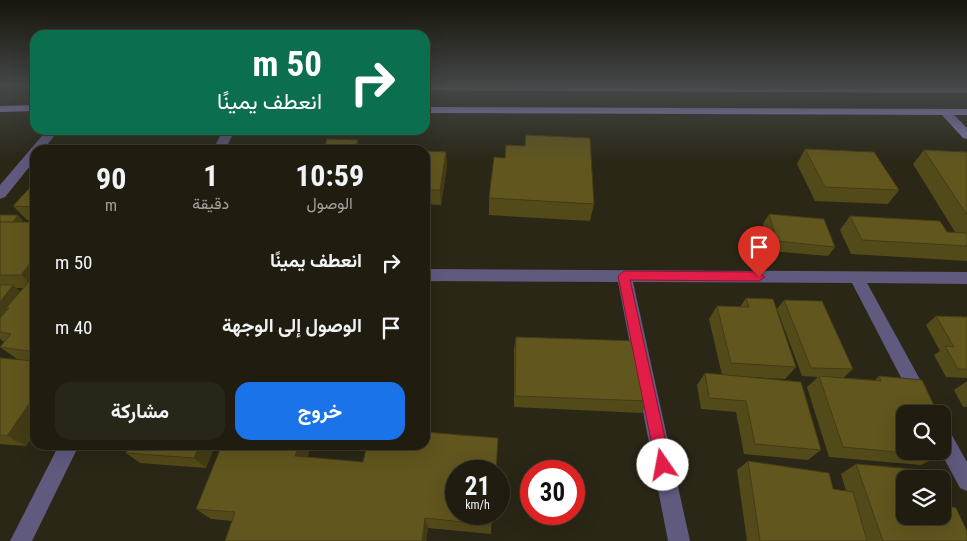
<!DOCTYPE html>
<html lang="ar">
<head>
<meta charset="utf-8">
<style>
  :root { --surface:#201d10; --page:#282619; --text:#f1f3f6; --muted:#a2a29f; --line:#3d3b30; --accent:#1a73e8 }
  body { margin:0; font-family:"Roboto Condensed",Vazirmatn,sans-serif; background:var(--page); color:var(--text); direction:rtl; height:100vh; display:flex; flex-direction:column; font-size:19px; white-space:nowrap }
  * { box-sizing:border-box; margin:0 }
  p { font-size:16px; color:var(--muted) }
  .icon { flex:none; width:28px; height:28px; fill:none; stroke:currentColor; stroke-width:2; stroke-linecap:round; stroke-linejoin:round }
  .map { position:relative; flex:1; overflow:hidden; direction:ltr }
  .drawer { position:absolute; left:30px; top:145px; width:400px; height:305px; display:flex; flex-direction:column; background:var(--surface); border-radius:15px; box-shadow:0 5px 20px #0002,0 0 0 1px var(--line); direction:rtl }
  .drawer>* { flex:none }
  .hud { position:absolute; left:30px; top:30px; width:400px; height:105px; border-radius:15px; box-shadow:0 5px 20px #0002,0 0 0 1px var(--line); direction:rtl; background:#0b6e4f; color:#fff; overflow:hidden }
  .controls { position:absolute; left:896px; top:405px; display:grid; gap:10px }
  .controls a { display:grid; place-items:center; width:55px; height:55px; border-radius:10px; background:var(--surface); box-shadow:0 5px 20px #0002,0 0 0 1px var(--line); font-size:25px }
  .speed { position:absolute; left:445px; top:460px; display:flex; gap:10px; font-size:25px; font-weight:700; text-align:center }
  .speed>* { display:grid; place-content:center; width:65px; height:65px; border-radius:50%; background:var(--surface); box-shadow:0 5px 20px #0002,0 0 0 1px var(--line); line-height:1 }
  .speed small { font-size:12px; font-weight:400 }
  .speed .limit { border:8px solid #d22; background:#fff; color:#111 }
  .pin { position:absolute; display:grid; place-items:center; width:42px; height:42px; color:#fff; margin:-51px -21px; border-radius:50% 50% 50% 0; rotate:-45deg; box-shadow:0 0 5px #0007 }
  .pin .icon { rotate:45deg }
  .me { position:absolute; width:55px; margin:-28px; rotate:348deg; stroke-linejoin:round; filter:drop-shadow(0 0 4px #0008) }
  .turn { display:flex; align-items:center; gap:18px; height:105px; padding:0 25px; font-size:22px }
  .turn .icon { width:65px; height:65px; stroke-width:2.5 }
  .turn b { display:block; font-size:35px; line-height:42px }
  .eta { display:flex; justify-content:space-evenly; align-items:center; height:85px; text-align:center }
  .eta b { font-size:30px; font-weight:700; line-height:35px }
  .primary-button { display:flex; gap:10px; margin-top:auto; padding:10px 25px }
  .primary-button a { flex:1; height:58px; border-radius:15px; background:var(--accent); color:#fff; font-size:20px; font-weight:700; line-height:58px; text-align:center }
  .primary-button a+a { background:var(--page); color:var(--text) }
  ul { padding:0; list-style:none }
  li { display:flex; align-items:center; gap:15px; height:65px; padding:0 25px }
  li div { flex:1 }
  li b { display:block; font-size:19px }
  li em { font-style:normal }
  .map>svg:first-child { display:block }
  .lines { fill:none; stroke-linecap:round; stroke-linejoin:round }
  .street { fill:#605a7e; fill-rule:evenodd }
  .secondary { fill:#8176af; fill-rule:evenodd }
  .primary { fill:#9a8cd6; fill-rule:evenodd }
  .wall { fill:#534a1a; fill-rule:evenodd }
  .shaded-wall { fill:#443c15 }
  .building { fill:#61561e; stroke:#443c15 }
  .route { fill:#e11d48; stroke:#92132f }
</style>
</head>
<body>
<div class="map">
<svg width="967" height="541" viewBox="0 0 967 541">
  <rect width="100%" height="100%" fill="#2a2716"/>
  <g class="lines">
    <g class="street">
      <polygon points="47,130 59,130 43,150 35,150 35,160 5,197 0,199 0,185"/>
      <polygon points="223,130 235,130 225,150 213,150"/>
      <polygon points="425,269 967,272 967,284 867,283 939,414 920,414 852,283 633,282 690,541 668,541 618,282 425,281"/>
      <polygon points="942,427 949,430 967,462 967,491 960,488 940,451 942,451"/>
      <polygon points="59,445 79,445 32,541 10,541"/>
    </g>
    <polygon class="secondary" points="945,109 949,110 967,128 967,139 963,138 941,114 939,112"/>
    <g class="primary">
      <polygon points="425,85 967,87 967,93 425,90"/>
      <polygon points="35,105 35,111 0,112 0,106"/>
      <polygon points="425,107 967,109 967,115 425,113"/>
    </g>
  </g>
  <g class="wall">
    <polygon points="805,149 899,190 888,204 815,201 797,164"/>
    <polygon points="924,150 967,152 967,261 851,254 840,230 850,216 947,232 955,232 913,164"/>
    <polygon points="425,151 446,152 447,166 441,205 425,204"/>
    <polygon points="35,182 35,221 27,220 13,206"/>
    <polygon points="489,198 594,204 590,221 489,215"/>
    <polygon points="769,214 835,247 828,256 771,251 763,224"/>
    <path d="M 0,215 L 23,220 L 22,222 L 35,222 L 35,432 L 26,446 L 0,444 L 0,358 L 24,360 L 17,359 L 0,347 L 4,342 L 0,339 ZM 16,288 L 23,288 L 20,292 Z"/>
    <polygon points="746,298 796,367 785,379 730,376 821,450 808,460 744,454 736,412 701,409 697,385 705,373 722,375 709,319 717,306 740,307"/>
    <polygon points="784,300 853,369 843,378 875,380 879,376 922,380 905,451 940,451 938,452 940,456 921,465 829,457 807,387 818,377 802,376 777,309"/>
    <polygon points="936,316 967,317 967,378 946,377 934,355 940,351 926,325"/>
    <polygon points="516,337 648,401 642,413 514,407 514,349"/>
    <polygon points="967,381 967,407 963,407 954,390"/>
    <polygon points="942,424 952,445 942,450"/>
    <polygon points="130,445 215,445 206,468 140,463 126,453"/>
    <polygon points="308,457 492,514 491,534 428,528 426,541 225,541 232,521 211,519 196,509"/>
    <polygon points="748,461 833,489 846,491 841,474 856,464 952,507 967,541 747,541 737,470"/>
  </g>
  <g class="shaded-wall">
    <polygon points="358,140 360,150 354,150"/>
    <polygon points="446,152 447,166 441,205 440,190"/>
    <polygon points="18,215 23,220 14,232 8,227"/>
    <polygon points="35,257 35,288 21,275"/>
    <polygon points="13,285 28,298 9,308 6,308 16,315 0,332 0,302"/>
    <polygon points="35,395 35,432 26,446 7,436"/>
    <polygon points="200,445 215,445 206,468 194,458"/>
    <polygon points="299,445 311,445 305,468 295,456"/>
    <polygon points="425,518 428,528 426,541 422,541"/>
  </g>
  <g class="building">
    <polygon points="526,135 590,138 594,204 489,198 494,157 505,158 506,145 525,146"/>
    <polygon points="327,139 358,140 354,150 323,150"/>
    <polygon points="805,149 874,152 899,190 825,187"/>
    <polygon points="924,150 967,152 967,215"/>
    <polygon points="425,151 446,152 440,190 425,190"/>
    <polygon points="35,182 35,207 13,206"/>
    <polygon points="769,214 824,219 835,247 777,241"/>
    <polygon points="18,215 13,222 0,222 0,215"/>
    <polygon points="850,216 940,221 947,232 967,233 967,246 862,240"/>
    <polygon points="0,222 35,222 35,257 21,275 0,275"/>
    <polygon points="33,277 35,278 35,352 0,347 11,334 0,332 0,318 9,308 6,308"/>
    <polygon points="0,285 13,285 0,302"/>
    <polygon points="746,298 773,299 796,367 731,363 717,306 749,307"/>
    <polygon points="784,300 822,301 853,369 811,368"/>
    <polygon points="936,316 967,317 967,369 958,369 945,346 954,347"/>
    <polygon points="516,337 639,341 648,401 515,396"/>
    <polygon points="0,358 35,361 35,395 7,436 0,435"/>
    <polygon points="705,373 801,382 821,450 755,444 746,401 709,398"/>
    <polygon points="819,376 881,381 879,376 922,380 938,414 905,414 905,451 938,451 940,456 843,447"/>
    <polygon points="942,424 952,445 942,444"/>
    <polygon points="425,432 498,438 496,471 456,471 456,514 492,514 491,525 425,518 422,541 225,541 235,512 196,509 222,445 299,445 295,456 363,462 367,445 425,445"/>
    <polygon points="130,445 200,445 194,458 126,453"/>
    <polygon points="748,461 829,473 833,489 853,492 867,541 760,541"/>
    <polygon points="856,464 935,471 939,479 905,479 905,516 942,516 942,487 952,507 956,508 967,531 967,541 883,541"/>
  </g>
  <linearGradient id="sky" x2="0" y2="1"><stop stop-color="#17150c"/><stop offset="0.53" stop-color="#444747"/><stop offset="1" stop-color="#444747" stop-opacity="0"/></linearGradient>
  <rect width="967" height="161" fill="url(#sky)"/>
  <polygon class="route" points="624,271 759,272 765,277 759,281 630,280 671,465 668,470 663,473 658,470 656,465 618,276"/>
</svg>
<div class="controls">
<a><svg class="icon" aria-label="search" viewBox="0 0 24 24"><circle cx="10" cy="10" r="6"/><path d="M15 15l6 6"/></svg></a>
<a><svg class="icon" aria-label="layers" viewBox="0 0 24 24"><path d="M12 4l9 5-9 5-9-5zM3 14l9 5 9-5"/></svg></a>
</div>
<div class="speed"><div>21<small>km/h</small></div><div class="limit">30</div></div>
<div class="pin" style="left:759px;top:277px;background:#d93025"><svg class="icon" aria-label="arrive" viewBox="0 0 24 24"><path d="M6 21V4h12l-3 4 3 4H6"/></svg></div>
<svg class="me" style="left:663px;top:465px" viewBox="-20 -20 40 40"><circle r="19" fill="#fff"/><path d="M0-13L10 11 0 6-10 11z" fill="#e11d48"/></svg>
<div class="hud">
<div class="turn"><svg class="icon" aria-label="right" viewBox="0 0 24 24"><path d="M7 20v-9h11M14 6l5 5-5 5"/></svg><div><b>50 m</b>انعطف يمينًا</div></div>
</div>
<section class="drawer">
<div class="eta">
<div><b>10:59</b><p>الوصول</p></div>
<div><b>1</b><p>دقيقة</p></div>
<div><b>90</b><p>m</p></div>
</div>
<ul>
<li><svg class="icon" aria-label="right" viewBox="0 0 24 24"><path d="M7 20v-9h11M14 6l5 5-5 5"/></svg><div><b>انعطف يمينًا</b></div><em>50 m</em></li>
<li><svg class="icon" aria-label="arrive" viewBox="0 0 24 24"><path d="M6 21V4h12l-3 4 3 4H6"/></svg><div><b>الوصول إلى الوجهة</b></div><em>40 m</em></li>
</ul>
<div class="primary-button"><a>خروج</a><a>مشاركة</a></div>
</section>
</div>
</body>
</html>
